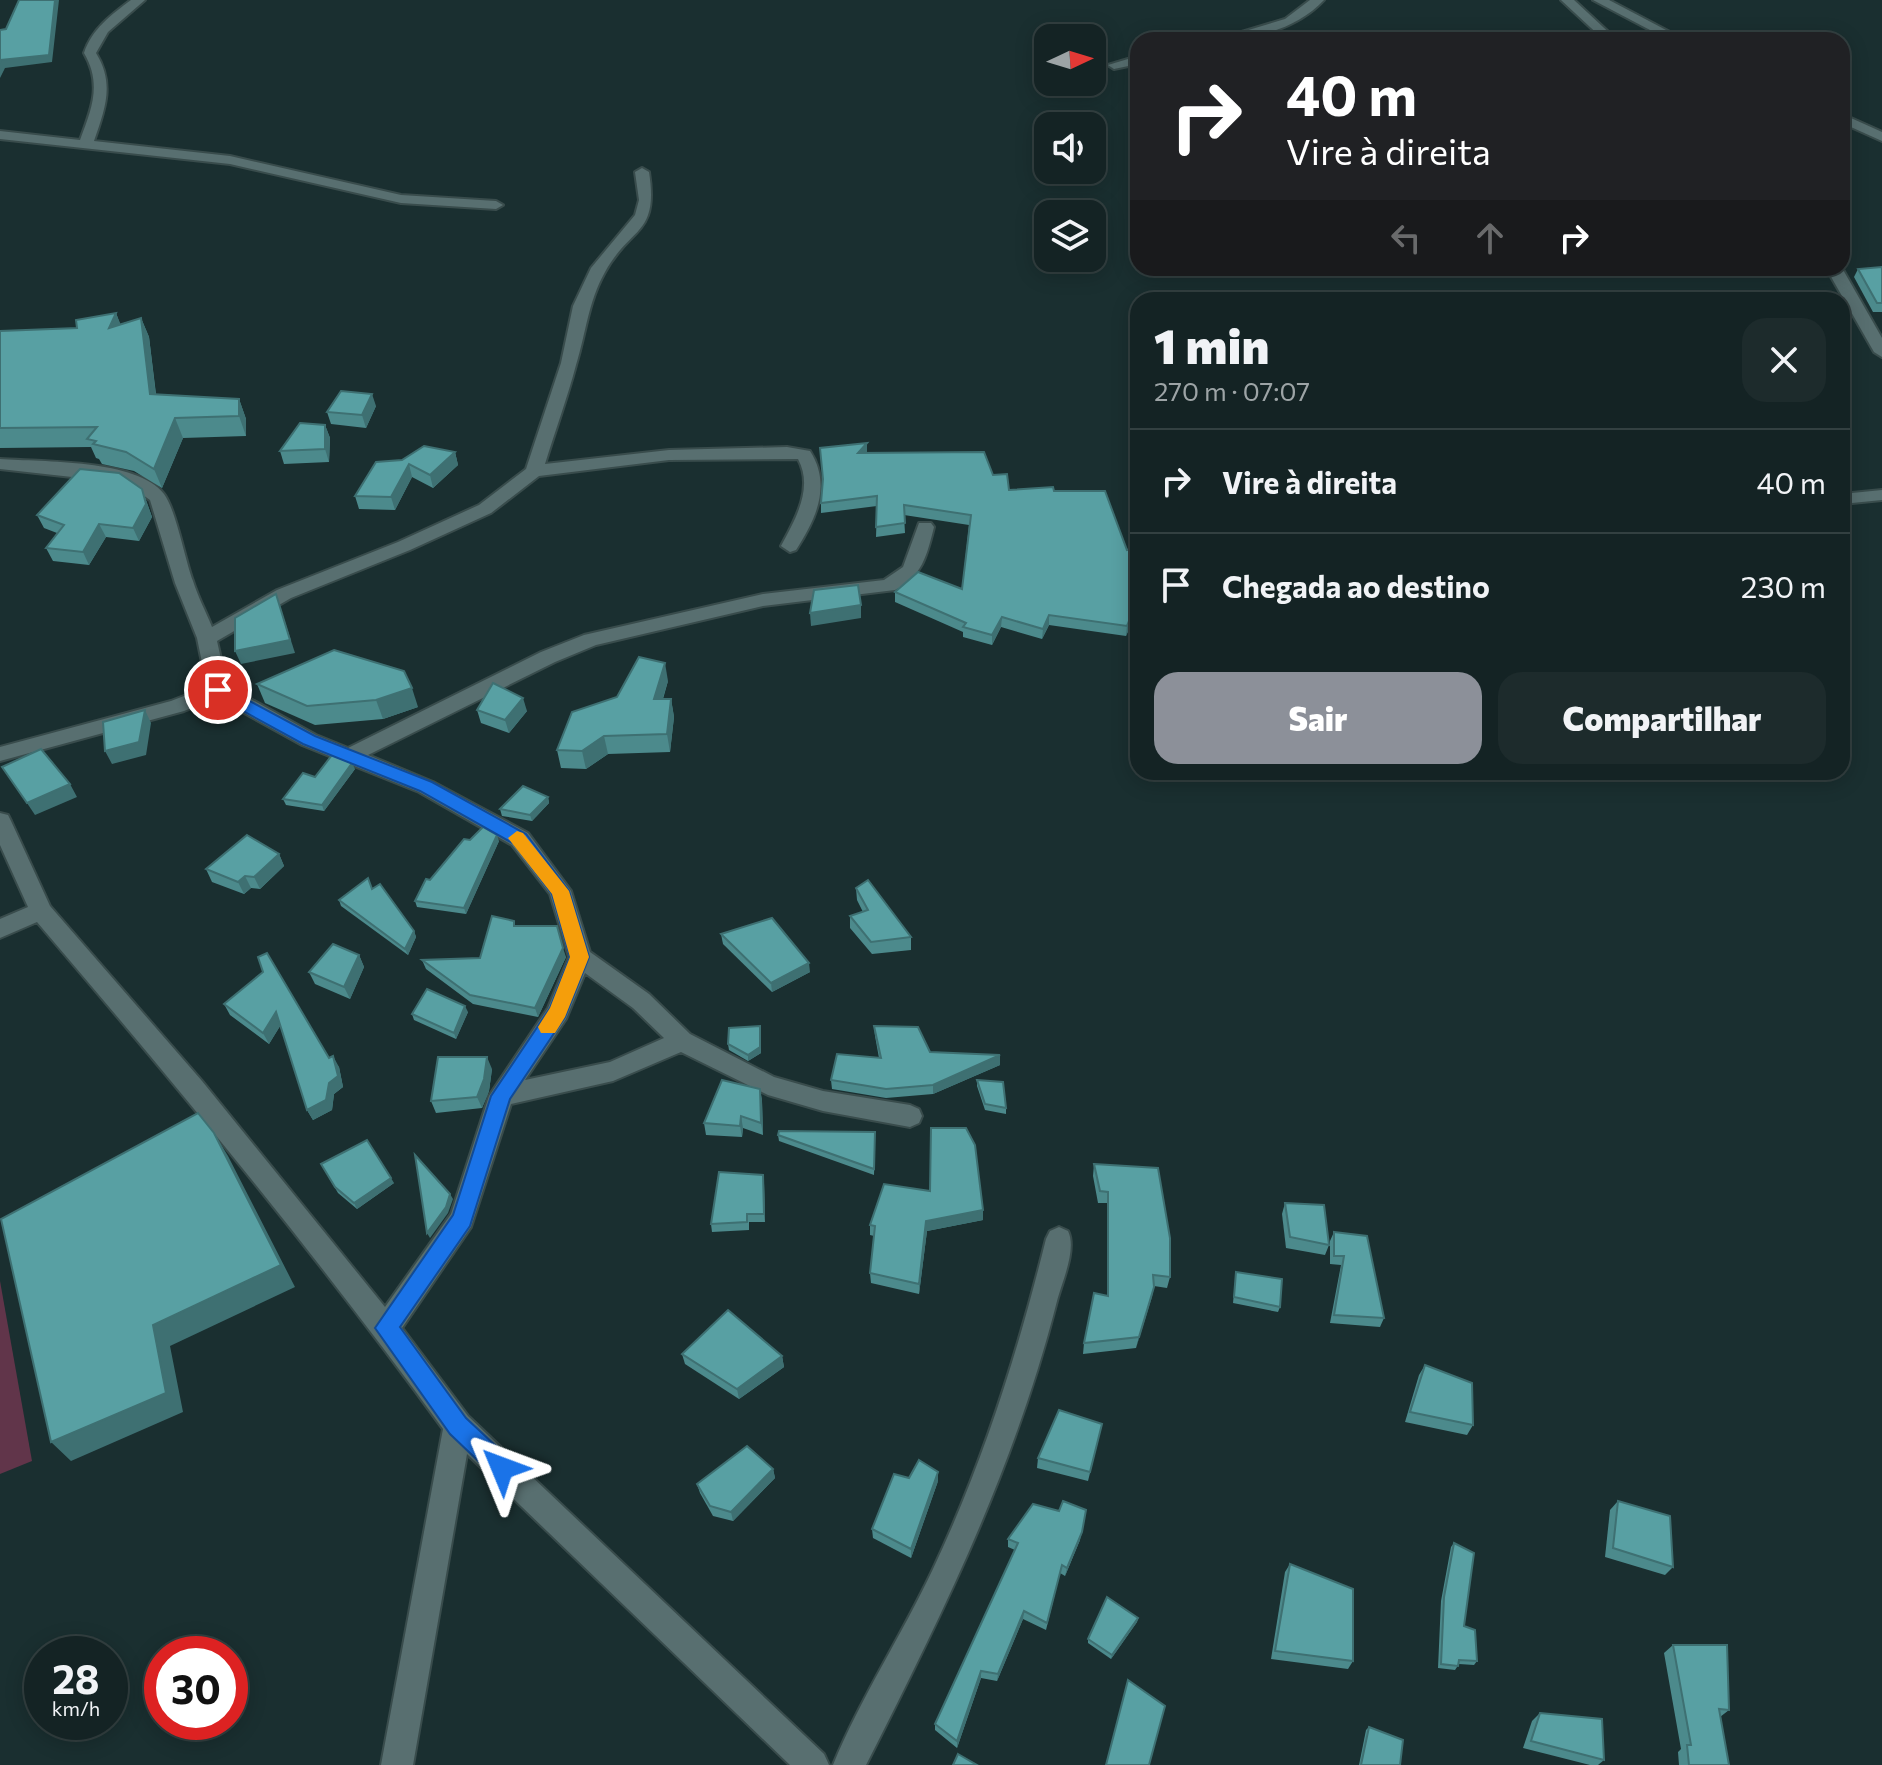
<!DOCTYPE html>
<html lang="pt">
<head>
<meta charset="utf-8">
<style>
  :root { --surface:#142324; --page:#1d2b2c; --text:#f1f3f6; --muted:#9da4a6; --line:#334041; --accent:#8c9099 }
  body { margin:0; font-family:Commissioner,sans-serif; background:var(--page); color:var(--text); height:100vh; display:flex; flex-direction:column; font-size:30px; white-space:nowrap }
  * { box-sizing:border-box; margin:0 }
  p { font-size:26px; color:var(--muted) }
  .icon { flex:none; width:44px; height:44px; fill:none; stroke:currentColor; stroke-width:2; stroke-linecap:round; stroke-linejoin:round }
  .map { position:relative; flex:1; overflow:hidden }
  .side { position:absolute; left:1130px; top:292px; width:720px; height:488px; display:flex; flex-direction:column; background:var(--surface); border-radius:24px; box-shadow:0 4px 20px #0003,0 0 0 2px var(--line) }
  .side>* { flex:none }
  .guide { position:absolute; left:1130px; top:32px; width:720px; height:244px; border-radius:24px; box-shadow:0 4px 20px #0003,0 0 0 2px var(--line); background:#202124; color:#fff; overflow:hidden }
  .needle { width:52px; rotate:86deg }
  .tools { position:absolute; left:1034px; top:24px; display:grid; gap:16px }
  .tools a { display:grid; place-items:center; width:72px; height:72px; border-radius:16px; background:var(--surface); box-shadow:0 4px 20px #0003,0 0 0 2px var(--line); font-size:40px }
  .speed { position:absolute; left:24px; top:1636px; display:flex; gap:16px; font-size:40px; font-weight:700; text-align:center }
  .speed>* { display:grid; place-content:center; width:104px; height:104px; border-radius:50%; background:var(--surface); box-shadow:0 4px 20px #0003,0 0 0 2px var(--line); line-height:1 }
  .speed small { font-size:20px; font-weight:400 }
  .speed .limit { border:12px solid #d22; background:#fff; color:#111 }
  .pin { position:absolute; display:grid; place-items:center; width:68px; height:68px; color:#fff; margin:-34px; border:4px solid #fff; border-radius:50%; box-shadow:0 2px 8px #0007 }
  .me { position:absolute; width:88px; margin:-44px; rotate:314deg; stroke-linejoin:round; filter:drop-shadow(0 0 6px #0008) }
  .turn { display:flex; align-items:center; gap:28px; height:168px; padding:0 24px; font-size:36px }
  .turn .icon { width:104px; height:104px; stroke-width:2.5 }
  .turn b { display:block; font-size:56px; line-height:68px }
  .lanes { display:flex; align-items:center; height:76px; padding:0 24px; background:#0003; justify-content:center; gap:40px; direction:ltr }
  .lanes .off { opacity:.35 }
  .round { display:grid; place-items:center; flex:none; width:84px; height:84px; border-radius:24px; background:var(--page) }
  .summary { display:flex; align-items:center; justify-content:space-between; height:136px; padding:0 24px }
  h1 { font-size:48px; font-weight:800; line-height:60px }
  .button { display:flex; gap:16px; margin-top:auto; padding:16px 24px }
  .button a { flex:1; height:92px; border-radius:24px; background:var(--accent); color:#fff; font-size:32px; font-weight:800; line-height:92px; text-align:center }
  .button a+a { background:var(--page); color:var(--text) }
  ul { padding:0; list-style:none }
  li { display:flex; align-items:center; gap:24px; height:104px; padding:0 24px; border-top:2px solid var(--line) }
  li div { flex:1 }
  li b { display:block; font-size:30px }
  li em { font-style:normal }
  .map>svg:first-child { display:block }
  .green { fill:#61354a }
  .lines { fill:none; stroke-linecap:round; stroke-linejoin:round }
  .street-casing { stroke:#394c4c; stroke-width:4 }
  .street { fill:#586f70; fill-rule:evenodd }
  .wall { fill:#4c8a8c }
  .shaded-wall { fill:#3e7072 }
  .building { fill:#58a0a3; stroke:#3e7072; stroke-width:2 }
  .route { fill:#1a73e8; stroke:#114b97; stroke-width:2 }
  .slow { fill:#f59e0b }
</style>
</head>
<body>
<div class="map">
<svg width="1882" height="1765" viewBox="0 0 1882 1765">
  <rect width="100%" height="100%" fill="#1a2f30"/>
  <polygon class="green" points="0,1281 32,1461 0,1474"/>
  <g class="lines">
    <g class="street-casing">
      <g id="street">
        <path d="M 131,0 L 145,0 L 108,32 L 96,53 C 115,84 105,109 94,141 L 230,156 L 401,195 L 496,201 L 503,205 L 496,209 L 401,203 L 230,164 L 0,139 L 0,131 L 80,140 C 92,108 102,84 84,53 C 92,29 111,15 131,0 Z"/>
        <path d="M 1310,0 L 1324,0 C 1297,29 1254,40 1215,40 L 1285,19 Z"/>
        <polygon points="1561,0 1574,0 1617,40 1604,40"/>
        <polygon points="1593,0 1609,0 1685,40 1669,40"/>
        <polygon points="1138,56 1138,64 1114,69 1108,65"/>
        <polygon points="1842,114 1882,132 1882,141 1842,123"/>
        <path d="M 642,168 L 649,172 C 659,236 630,226 605,272 C 588,302 586,333 576,365 C 567,399 555,431 545,464 L 669,450 L 787,447 L 810,451 C 832,485 816,519 796,550 L 790,552 L 781,546 C 795,520 814,488 798,459 L 669,460 L 539,476 L 491,513 L 410,550 L 291,598 L 217,641 L 227,686 L 316,735 L 348,748 L 541,652 L 584,635 L 763,594 L 884,580 L 903,567 L 919,523 L 931,523 L 934,527 C 927,555 922,577 895,590 L 763,606 L 596,645 L 555,662 L 368,755 L 433,782 L 528,833 L 571,891 L 590,952 L 649,994 L 690,1034 L 774,1077 L 823,1091 L 910,1105 L 919,1109 L 922,1116 L 919,1123 L 910,1127 L 823,1111 L 768,1095 L 681,1052 L 613,1081 L 511,1104 L 471,1227 L 402,1328 L 468,1416 L 824,1754 L 829,1765 L 790,1765 L 467,1454 L 413,1765 L 381,1765 L 443,1429 C 316,1254 178,1087 37,922 L 0,938 L 0,919 L 28,907 L 0,845 L 0,813 L 8,815 L 11,821 L 50,906 L 202,1081 L 385,1307 L 451,1214 L 489,1096 L 548,1008 L 569,957 L 550,894 L 512,845 L 419,792 L 302,745 L 217,698 L 184,711 L 0,761 L 0,747 L 171,701 L 207,687 L 197,638 L 175,583 L 150,500 L 126,483 L 0,469 L 0,459 C 43,462 137,459 164,494 C 176,510 185,560 193,581 C 198,597 206,612 212,627 L 277,590 L 398,542 L 479,505 L 526,469 L 561,363 L 573,306 L 591,268 L 635,215 L 639,200 L 635,172 ZM 585,973 L 633,1008 L 664,1038 L 610,1062 L 525,1080 L 566,1019 Z"/>
        <polygon points="1826,268 1842,268 1882,338 1882,357 1874,352"/>
        <polygon points="1882,490 1882,500 1842,504 1842,494"/>
        <path d="M 1059,1227 L 1068,1231 C 1077,1249 1062,1282 1057,1301 C 1014,1469 944,1611 866,1765 L 833,1765 C 861,1697 902,1635 933,1569 C 983,1463 1018,1352 1046,1239 L 1050,1231 Z"/>
      </g>
    </g>
    <use href="#street" class="street"/>
  </g>
  <g class="wall">
    <polygon points="1882,267 1882,312 1873,312 1854,277 1858,269"/>
    <polygon points="116,313 120,324 141,318 149,337 156,394 239,399 246,419 246,436 183,438 162,488 134,471 102,464 99,459 96,458 91,447 0,448 0,331 77,328"/>
    <polygon points="376,406 366,428 331,424 327,412"/>
    <polygon points="325,425 330,438 329,462 284,464 280,451"/>
    <polygon points="455,452 458,465 433,488 412,477 395,510 359,509 355,496 402,460"/>
    <polygon points="867,453 993,475 1009,490 1054,491 1127,550 1138,553 1138,615 1135,615 1126,636 1049,625 1042,639 1001,627 992,645 963,637 963,632 895,602 895,592 962,589 969,525 904,515 905,533 876,537 877,506 821,513 821,503 823,480"/>
    <polygon points="142,489 152,517 139,541 106,537 89,565 53,561 46,548 57,533 44,528 37,515"/>
    <polygon points="334,650 418,707 383,719 315,725 265,703 257,684"/>
    <polygon points="668,681 663,699 671,699 674,717 670,752 608,754 586,769 561,768 557,750"/>
    <polygon points="477,710 527,711 509,733 481,723"/>
    <polygon points="355,769 324,811 286,805 283,799 315,777"/>
    <polygon points="548,797 549,803 532,821 502,816 500,809"/>
    <polygon points="470,840 499,841 466,914 417,907 415,901 430,880"/>
    <polygon points="279,854 284,866 260,889 251,888 244,894 212,882 206,869"/>
    <polygon points="856,888 911,937 911,950 872,954 850,928 850,916 863,912 857,900"/>
    <polygon points="372,889 414,931 416,937 408,955 341,906 339,900"/>
    <polygon points="516,926 566,957 538,1017 473,1004 426,969 422,960 480,958"/>
    <polygon points="721,934 810,972 772,992 723,944"/>
    <polygon points="359,955 364,967 350,999 315,984 309,972"/>
    <polygon points="263,972 329,1058 339,1067 343,1087 334,1094 332,1110 313,1120 307,1110 280,1026 269,1044 230,1015 224,1004"/>
    <polygon points="468,1012 456,1039 414,1020 412,1014"/>
    <polygon points="874,1026 930,1052 1000,1055 1000,1065 933,1094 886,1098 832,1089 831,1080 879,1058 875,1036"/>
    <polygon points="761,1032 761,1053 748,1061 729,1050 728,1044"/>
    <polygon points="492,1069 489,1091 482,1108 436,1113 431,1101"/>
    <polygon points="977,1080 1006,1108 1006,1114 985,1110 977,1086"/>
    <polygon points="760,1089 762,1101 763,1135 743,1128 742,1137 706,1135 704,1123"/>
    <polygon points="778,1135 875,1138 874,1175 779,1141"/>
    <polygon points="321,1164 394,1183 357,1209 338,1193"/>
    <polygon points="1094,1164 1170,1277 1167,1288 1154,1286 1136,1348 1083,1354 1084,1343 1107,1296 1107,1203 1098,1203 1093,1176"/>
    <polygon points="764,1183 765,1222 749,1222 749,1230 712,1232 711,1224"/>
    <polygon points="1285,1203 1329,1245 1325,1255 1286,1248 1282,1214"/>
    <polygon points="983,1210 983,1220 927,1231 919,1294 871,1283 870,1273 874,1236 870,1235 870,1225"/>
    <polygon points="1334,1232 1384,1318 1380,1327 1330,1323 1341,1265 1330,1264 1330,1241"/>
    <polygon points="1236,1272 1280,1307 1278,1312 1233,1303"/>
    <polygon points="682,1354 782,1356 784,1367 739,1399 685,1364"/>
    <polygon points="1425,1365 1473,1425 1467,1435 1405,1422 1419,1375"/>
    <polygon points="1102,1424 1088,1481 1037,1468 1038,1458"/>
    <polygon points="773,1469 775,1478 733,1521 713,1516 700,1493 697,1484"/>
    <polygon points="938,1481 911,1558 873,1538 872,1529"/>
    <polygon points="1618,1501 1673,1567 1665,1575 1605,1557 1610,1510"/>
    <polygon points="1008,1539 1080,1540 1065,1576 1060,1573 1046,1630 1023,1619 997,1681 981,1678 957,1748 935,1730 935,1724 1015,1550 1008,1547"/>
    <polygon points="1454,1543 1464,1626 1477,1661 1474,1665 1459,1664 1455,1670 1438,1668 1441,1601 1451,1547"/>
    <polygon points="1290,1564 1353,1661 1348,1669 1271,1659 1285,1572"/>
    <polygon points="1138,1618 1137,1622 1111,1659 1088,1643 1088,1639"/>
    <polygon points="1673,1645 1729,1710 1720,1717 1729,1765 1679,1765 1678,1752 1681,1749 1664,1653"/>
    <polygon points="1540,1713 1604,1760 1598,1765 1590,1765 1523,1748 1532,1721"/>
    <polygon points="1369,1727 1400,1765 1359,1765 1366,1730"/>
  </g>
  <g class="shaded-wall">
    <polygon points="55,0 60,0 59,0 52,62 5,68 0,78 0,63 1,60"/>
    <polygon points="116,313 124,333 109,328"/>
    <polygon points="141,318 149,337 158,413 150,394"/>
    <polygon points="372,394 376,406 366,428 362,415"/>
    <polygon points="239,399 246,419 246,436 239,416"/>
    <polygon points="175,418 183,438 162,488 154,469"/>
    <polygon points="325,425 330,438 329,462 325,449"/>
    <polygon points="867,443 867,453 858,453"/>
    <polygon points="455,452 458,465 433,488 430,475"/>
    <polygon points="409,464 412,477 395,510 391,497"/>
    <polygon points="142,489 152,517 139,541 133,528"/>
    <polygon points="99,524 106,537 89,565 83,552"/>
    <polygon points="276,594 295,653 241,664 235,651"/>
    <polygon points="1136,604 1135,615 1126,636 1127,626"/>
    <polygon points="861,605 861,618 811,626 810,613"/>
    <polygon points="1049,615 1049,625 1042,639 1043,629"/>
    <polygon points="1002,617 1001,627 992,645 992,635"/>
    <polygon points="665,663 668,681 657,717 654,699"/>
    <polygon points="412,688 418,707 383,719 376,700"/>
    <polygon points="523,698 527,711 509,733 505,720"/>
    <polygon points="671,699 674,717 670,752 667,734"/>
    <polygon points="145,710 151,723 146,755 112,764 105,751"/>
    <polygon points="604,736 608,754 586,769 582,751"/>
    <polygon points="352,763 355,769 324,811 322,805"/>
    <polygon points="70,784 77,797 35,815 27,803"/>
    <polygon points="548,797 549,803 532,821 530,815"/>
    <polygon points="497,835 499,841 466,914 464,908"/>
    <polygon points="279,854 284,866 260,889 254,877"/>
    <polygon points="245,876 251,888 244,894 238,882"/>
    <polygon points="414,931 416,937 408,955 405,949"/>
    <polygon points="563,948 566,957 538,1017 535,1008"/>
    <polygon points="359,955 364,967 350,999 344,987"/>
    <polygon points="809,963 810,972 772,992 771,983"/>
    <polygon points="465,1006 468,1012 456,1039 454,1033"/>
    <polygon points="276,1012 282,1023 269,1044 263,1033"/>
    <polygon points="760,1026 761,1053 748,1061 748,1055"/>
    <polygon points="1000,1055 1000,1065 933,1094 933,1085"/>
    <polygon points="333,1056 339,1067 343,1087 334,1094 332,1110 313,1120 307,1110"/>
    <polygon points="487,1057 492,1069 489,1091 482,1108 477,1097"/>
    <polygon points="760,1089 762,1101 763,1135 761,1123"/>
    <polygon points="741,1116 743,1128 742,1137 740,1126"/>
    <polygon points="214,1133 228,1156 295,1287 170,1346 183,1412 71,1461 51,1442 153,1325"/>
    <polygon points="763,1175 764,1183 765,1222 764,1214"/>
    <polygon points="391,1178 394,1183 357,1209 354,1203"/>
    <polygon points="450,1194 453,1199 448,1213 430,1238 427,1233"/>
    <polygon points="983,1210 983,1220 927,1231 919,1294 919,1284 926,1221"/>
    <polygon points="1154,1287 1152,1297 1136,1348 1139,1337"/>
    <polygon points="782,1356 784,1367 739,1399 737,1389"/>
    <polygon points="773,1469 775,1478 733,1521 731,1512"/>
    <polygon points="938,1472 938,1481 911,1558 911,1549"/>
    <polygon points="1082,1532 1080,1540 1065,1576 1067,1568"/>
    <polygon points="1024,1611 1023,1619 997,1681 998,1674"/>
    <polygon points="1138,1618 1137,1622 1111,1659 1112,1655"/>
    <polygon points="981,1671 981,1678 957,1748 957,1741"/>
  </g>
  <g class="building">
    <polygon points="19,0 55,0 49,55 1,60 0,63 0,30 6,29"/>
    <polygon points="1882,267 1882,303 1877,303 1858,269"/>
    <polygon points="116,313 109,328 141,318 150,394 239,399 239,416 175,418 154,469 126,452 93,444 96,441 87,439 97,427 0,428 0,331 77,328 76,320"/>
    <polygon points="341,391 372,394 362,415 327,412"/>
    <polygon points="300,423 325,425 325,449 280,451"/>
    <polygon points="867,443 858,453 984,452 993,475 1007,474 1009,490 1053,487 1054,491 1105,491 1127,550 1137,548 1138,553 1138,604 1136,604 1127,626 1049,615 1043,629 1002,617 992,635 963,627 966,623 895,592 918,572 962,589 971,515 904,505 905,523 876,527 877,496 821,503 823,479 820,448"/>
    <polygon points="424,446 455,452 430,475 409,464 391,497 355,496 376,462 402,460"/>
    <polygon points="80,469 119,473 142,489 146,504 133,528 99,524 83,552 46,548 64,525 37,515"/>
    <polygon points="858,585 861,605 810,613 814,590"/>
    <polygon points="276,594 290,640 235,651 235,618"/>
    <polygon points="334,650 404,671 412,688 376,700 307,706 257,684"/>
    <polygon points="639,657 665,663 654,699 671,699 667,734 604,736 582,751 557,750 572,712 617,697"/>
    <polygon points="493,683 523,698 505,720 477,710"/>
    <polygon points="145,710 139,742 105,751 103,722"/>
    <polygon points="41,749 70,784 27,803 2,767"/>
    <polygon points="332,755 352,763 322,805 283,799 303,773 315,777"/>
    <polygon points="523,786 548,797 530,815 500,809"/>
    <polygon points="483,827 497,835 464,908 415,901 426,879 430,880 464,839 470,840"/>
    <polygon points="247,835 279,854 254,877 245,876 238,882 206,869"/>
    <polygon points="368,878 372,889 380,884 414,931 405,949 339,900"/>
    <polygon points="868,880 911,937 871,942 850,916 868,910 856,888"/>
    <polygon points="492,916 514,921 514,926 557,926 563,948 535,1008 470,995 422,960 480,958"/>
    <polygon points="772,918 809,963 771,983 721,934"/>
    <polygon points="333,944 359,955 344,987 309,972"/>
    <polygon points="267,953 329,1058 333,1056 338,1076 329,1083 326,1100 307,1110 276,1012 263,1033 224,1004 263,972 258,957"/>
    <polygon points="427,989 465,1006 454,1033 412,1014"/>
    <polygon points="760,1026 760,1047 748,1055 728,1044 729,1028"/>
    <polygon points="874,1026 918,1027 930,1052 1000,1055 933,1085 886,1089 831,1080 837,1054 881,1058"/>
    <polygon points="438,1057 487,1057 484,1079 477,1097 431,1101"/>
    <polygon points="722,1080 760,1089 761,1123 741,1116 740,1126 704,1123"/>
    <polygon points="977,1080 1003,1082 1006,1108 985,1104"/>
    <polygon points="198,1113 214,1133 281,1265 153,1325 166,1393 51,1442 1,1219"/>
    <polygon points="931,1128 966,1128 975,1145 983,1210 926,1221 919,1284 870,1273 875,1226 870,1225 884,1184 930,1191"/>
    <polygon points="779,1131 875,1132 874,1169 778,1135"/>
    <polygon points="367,1140 391,1178 354,1203 335,1187 321,1164"/>
    <polygon points="415,1155 450,1194 446,1207 427,1233"/>
    <polygon points="1094,1164 1158,1168 1170,1238 1170,1277 1153,1275 1154,1287 1139,1337 1084,1343 1094,1293 1108,1296 1108,1192 1100,1191"/>
    <polygon points="719,1172 763,1175 764,1214 747,1214 747,1222 711,1224"/>
    <polygon points="1285,1203 1324,1205 1329,1245 1290,1237"/>
    <polygon points="1334,1232 1367,1236 1384,1318 1334,1315 1344,1256 1334,1256"/>
    <polygon points="1236,1272 1282,1279 1280,1307 1234,1297"/>
    <polygon points="728,1310 782,1356 737,1389 682,1354"/>
    <polygon points="1425,1365 1472,1383 1473,1425 1410,1412"/>
    <polygon points="1059,1410 1102,1424 1090,1472 1038,1458"/>
    <polygon points="747,1446 773,1469 731,1512 710,1506 697,1484"/>
    <polygon points="919,1460 938,1472 911,1549 872,1529 894,1474 909,1478"/>
    <polygon points="1063,1501 1086,1510 1082,1532 1067,1568 1062,1565 1047,1623 1024,1611 998,1674 981,1671 957,1741 935,1724 1018,1543 1008,1539 1033,1504 1059,1511"/>
    <polygon points="1618,1501 1670,1516 1673,1567 1613,1548"/>
    <polygon points="1454,1543 1474,1553 1464,1626 1475,1630 1477,1661 1459,1660 1458,1666 1441,1664 1444,1597"/>
    <polygon points="1290,1564 1353,1589 1353,1661 1275,1651"/>
    <polygon points="1107,1597 1138,1618 1112,1655 1088,1639"/>
    <polygon points="1673,1645 1727,1645 1729,1710 1719,1709 1729,1765 1689,1765 1687,1745 1691,1745"/>
    <polygon points="1128,1680 1165,1706 1149,1765 1106,1765"/>
    <polygon points="1540,1713 1602,1719 1604,1760 1531,1741"/>
    <polygon points="1369,1727 1403,1740 1400,1765 1361,1765"/>
    <polygon points="958,1754 977,1765 953,1765"/>
  </g>
  <polygon class="route" points="218,684 315,736 432,782 526,834 569,891 589,957 565,1017 510,1099 470,1226 400,1327 466,1418 511,1460 514,1468 511,1476 502,1480 494,1476 450,1434 375,1328 453,1215 491,1096 550,1008 570,957 552,894 514,844 420,791 303,744 212,694 210,690 212,686"/>
  <polygon class="slow" points="517,831 523,833 569,891 589,957 565,1017 555,1033 541,1033 538,1027 550,1008 570,957 552,894 508,838"/>
</svg>
<div class="tools">
<a><svg class="needle" viewBox="-14 -14 28 28"><path d="M0-13l5 13h-10z" fill="#e53935"/><path d="M0 13l5-13h-10z" fill="#9da4a6"/></svg></a>
<a><svg class="icon" aria-label="sound" viewBox="0 0 24 24"><path d="M4 9h4l5-4v14l-5-4H4zM17 9q2 3 0 6"/></svg></a>
<a><svg class="icon" aria-label="layers" viewBox="0 0 24 24"><path d="M12 4l9 5-9 5-9-5zM3 14l9 5 9-5"/></svg></a>
</div>
<div class="speed"><div>28<small>km/h</small></div><div class="limit">30</div></div>
<div class="pin" style="left:218px;top:690px;background:#d93025"><svg class="icon" aria-label="arrive" viewBox="0 0 24 24"><path d="M6 21V4h12l-3 4 3 4H6"/></svg></div>
<svg class="me" style="left:502px;top:1468px" viewBox="-20 -20 40 40"><path d="M0-17L14 15 0 8-14 15z" fill="#1a73e8" stroke="#fff" stroke-width="4"/></svg>
<div class="guide">
<div class="turn"><svg class="icon" aria-label="right" viewBox="0 0 24 24"><path d="M7 20v-9h11M14 6l5 5-5 5"/></svg><div><b>40 m</b>Vire à direita</div></div>
<div class="lanes"><svg class="icon off" aria-label="left" viewBox="0 0 24 24"><path d="M17 20v-9H6M10 6l-5 5 5 5"/></svg><svg class="icon off" aria-label="ahead" viewBox="0 0 24 24"><path d="M12 20V5M6 11l6-6 6 6"/></svg><svg class="icon" aria-label="right" viewBox="0 0 24 24"><path d="M7 20v-9h11M14 6l5 5-5 5"/></svg></div>
</div>
<section class="side">
<div class="summary"><div><h1>1 min</h1><p>270 m · 07:07</p></div><a class="round"><svg class="icon" aria-label="close" viewBox="0 0 24 24"><path d="M6 6l12 12M18 6L6 18"/></svg></a></div>
<ul>
<li><svg class="icon" aria-label="right" viewBox="0 0 24 24"><path d="M7 20v-9h11M14 6l5 5-5 5"/></svg><div><b>Vire à direita</b></div><em>40 m</em></li>
<li><svg class="icon" aria-label="arrive" viewBox="0 0 24 24"><path d="M6 21V4h12l-3 4 3 4H6"/></svg><div><b>Chegada ao destino</b></div><em>230 m</em></li>
</ul>
<div class="button"><a>Sair</a><a>Compartilhar</a></div>
</section>
</div>
</body>
</html>
